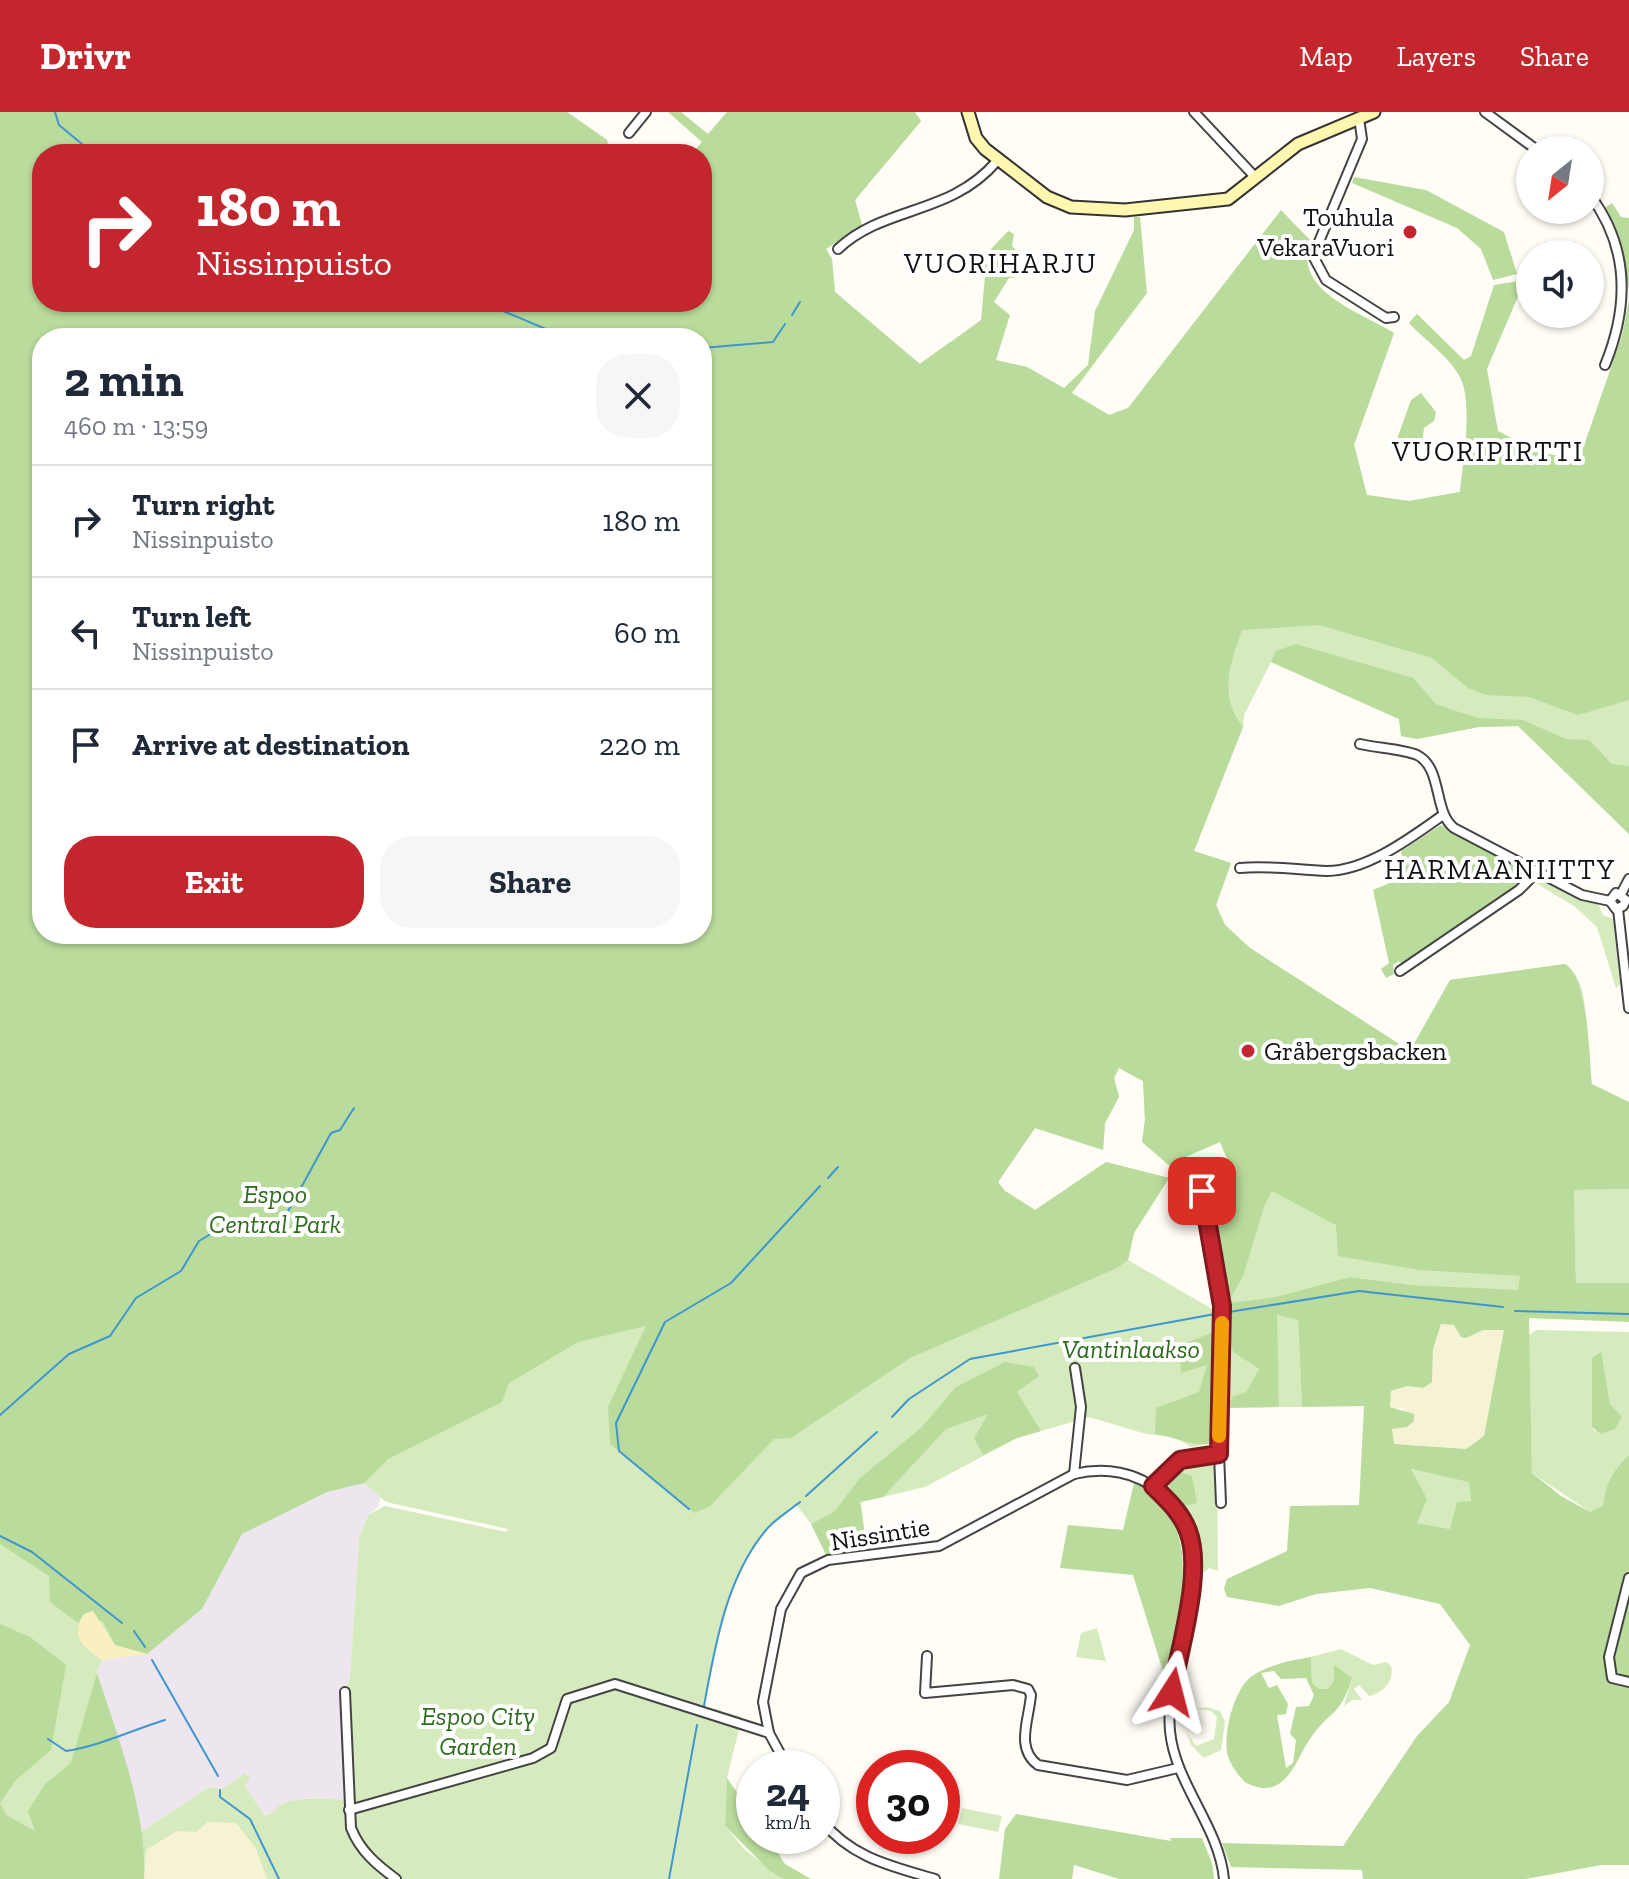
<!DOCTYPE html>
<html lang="en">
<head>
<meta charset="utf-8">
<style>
  :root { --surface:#fff; --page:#f6f6f7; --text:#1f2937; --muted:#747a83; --line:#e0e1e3; --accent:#c4262e }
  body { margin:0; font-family:"Zilla Slab",serif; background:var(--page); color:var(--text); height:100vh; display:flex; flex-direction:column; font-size:30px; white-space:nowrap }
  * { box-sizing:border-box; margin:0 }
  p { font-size:26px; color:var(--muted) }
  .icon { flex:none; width:44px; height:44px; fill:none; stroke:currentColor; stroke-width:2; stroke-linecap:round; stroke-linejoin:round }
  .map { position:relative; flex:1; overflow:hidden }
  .sheet { position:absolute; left:32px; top:216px; width:680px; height:616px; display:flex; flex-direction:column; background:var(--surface); border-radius:32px; box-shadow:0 2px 6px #0004 }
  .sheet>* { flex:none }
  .hud { position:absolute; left:32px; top:32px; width:680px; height:168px; border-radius:32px; box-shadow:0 2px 6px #0004; background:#c4262e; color:#fff; overflow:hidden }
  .needle { width:52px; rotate:210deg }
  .tools { position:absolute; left:1516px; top:24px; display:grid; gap:16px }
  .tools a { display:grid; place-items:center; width:88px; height:88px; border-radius:50%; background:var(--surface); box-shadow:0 2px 6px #0004; font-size:40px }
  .speed { position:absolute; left:736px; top:1638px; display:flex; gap:16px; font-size:40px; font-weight:700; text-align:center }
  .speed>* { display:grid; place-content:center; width:104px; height:104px; border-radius:50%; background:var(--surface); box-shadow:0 2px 6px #0004; line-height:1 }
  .speed small { font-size:20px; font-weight:400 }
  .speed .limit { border:12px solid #d22; background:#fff; color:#111 }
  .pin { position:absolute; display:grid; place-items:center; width:68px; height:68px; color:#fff; margin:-34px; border-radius:16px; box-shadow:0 4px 12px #0006 }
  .me { position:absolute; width:88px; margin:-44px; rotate:9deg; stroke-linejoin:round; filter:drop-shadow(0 0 6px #0008) }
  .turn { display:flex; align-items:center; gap:28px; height:168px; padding:0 32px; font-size:36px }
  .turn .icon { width:104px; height:104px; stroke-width:2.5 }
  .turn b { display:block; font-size:56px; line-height:68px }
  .round { display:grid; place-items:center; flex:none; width:84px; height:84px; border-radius:32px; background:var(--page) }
  .headline { display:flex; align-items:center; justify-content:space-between; height:136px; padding:0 32px }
  h1 { font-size:48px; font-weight:700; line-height:60px }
  .primary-button { display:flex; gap:16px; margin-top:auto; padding:16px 32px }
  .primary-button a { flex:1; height:92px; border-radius:32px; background:var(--accent); color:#fff; font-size:32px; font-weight:700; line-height:92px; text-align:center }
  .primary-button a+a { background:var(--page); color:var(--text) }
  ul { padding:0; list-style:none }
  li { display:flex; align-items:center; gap:24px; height:112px; padding:0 32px; border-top:2px solid var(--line) }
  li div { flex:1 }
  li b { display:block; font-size:30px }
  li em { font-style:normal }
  header { display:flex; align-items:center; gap:48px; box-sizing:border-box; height:112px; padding:0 40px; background:var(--accent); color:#fff }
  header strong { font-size:38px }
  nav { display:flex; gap:44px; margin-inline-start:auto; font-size:28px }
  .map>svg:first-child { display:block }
  .industrial { fill:#eee6ef }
  .farmland { fill:#f6f3d4 }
  .green { fill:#d5ebbd; fill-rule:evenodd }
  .forest { fill:#b9dc9c; fill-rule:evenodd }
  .sand { fill:#fbeec1 }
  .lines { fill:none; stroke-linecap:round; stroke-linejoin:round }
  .stream { stroke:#3f96cf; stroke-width:2 }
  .street-casing { stroke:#444; stroke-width:12 }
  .secondary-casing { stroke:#333; stroke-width:15 }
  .street { stroke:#fff; stroke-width:8 }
  .secondary { stroke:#fff6b0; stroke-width:11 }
  .route-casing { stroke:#7f191e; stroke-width:20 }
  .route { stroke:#c4262e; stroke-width:14 }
  .slow { stroke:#f59e0b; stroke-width:14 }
  .poi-dot { fill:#c4262e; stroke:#fff; stroke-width:3 }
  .labels { text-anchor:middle; stroke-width:8; stroke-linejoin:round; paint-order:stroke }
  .poi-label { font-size:26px; fill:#111; stroke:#fff; text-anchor:end }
  .park-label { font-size:26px; font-style:italic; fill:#2f6b1f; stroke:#fff }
  .street-label { font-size:26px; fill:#111; stroke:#fff }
  .neighbourhood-label { font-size:28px; letter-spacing:2px; fill:#111; stroke:#fff }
</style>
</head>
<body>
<header>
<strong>Drivr</strong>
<nav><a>Map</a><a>Layers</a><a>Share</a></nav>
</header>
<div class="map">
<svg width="1629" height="1767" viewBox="0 0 1629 1767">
  <rect width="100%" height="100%" fill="#fffdf5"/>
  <polygon class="industrial" points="364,1371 380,1385 379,1394 368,1403 359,1428 350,1566 345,1580 349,1688 310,1686 284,1691 274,1701 264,1703 245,1674 246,1661 222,1677 209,1675 141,1720 97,1561 102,1548 147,1542 202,1497 242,1422 327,1380"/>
  <g class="farmland">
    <polygon points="1441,1212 1455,1213 1466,1226 1483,1218 1504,1218 1484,1324 1466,1337 1394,1332 1392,1317 1405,1297 1390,1295 1388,1285 1391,1279 1407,1274 1423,1276 1431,1270 1433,1237"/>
    <polygon points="208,1710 236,1711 255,1735 267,1767 144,1767 145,1738 177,1718 196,1720"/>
  </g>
  <g class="green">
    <path d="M 0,0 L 567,0 L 607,28 L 610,42 L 42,42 L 42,190 L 702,190 L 702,42 L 692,42 L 727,0 L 915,0 L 921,9 L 855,88 L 862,113 L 826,137 L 832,147 L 835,180 L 919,252 L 950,230 L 964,242 L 1027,255 L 1109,303 L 1128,296 L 1169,246 L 1302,122 L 1310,128 C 1292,179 1358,199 1394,221 L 1354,333 L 1367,383 L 1409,389 L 1460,380 C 1463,351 1473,294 1461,267 C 1452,247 1424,227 1409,211 L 1417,202 L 1488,272 L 1498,319 L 1538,340 L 1579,348 L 1622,224 L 1629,188 L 1629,722 L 1518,614 L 1479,615 L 1417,627 L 1401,624 L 1399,607 L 1271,550 L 1244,603 L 1243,615 L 1194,739 L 1231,751 L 1216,793 L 1225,813 L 1250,836 L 1410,939 L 1450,868 L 1565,852 C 1586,864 1585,903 1588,924 L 1421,1157 L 1521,1164 L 1518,1179 L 1412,1173 L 1350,1165 L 1275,1185 L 1227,1191 L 1202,1074 L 1231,1057 L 1220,1030 L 1176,1049 L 1171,1055 L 1142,1030 L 1145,1008 L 1143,969 L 1119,956 L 1114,966 L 1119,985 L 1105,1011 L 1103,1038 L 1035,1016 L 998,1070 L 1005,1079 L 1035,1098 L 1106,1050 L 1169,1066 L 1134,1121 L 1128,1148 L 1219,1201 L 1216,1331 L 1191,1335 L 1175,1325 L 1146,1322 L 1089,1305 L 1017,1326 L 925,1375 L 861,1390 L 867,1440 L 827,1445 L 817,1419 L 796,1393 C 787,1401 774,1408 767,1417 C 726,1465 715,1535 704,1594 L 742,1605 L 727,1666 L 725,1714 L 745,1738 L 784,1767 L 267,1767 L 255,1735 L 236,1711 L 208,1710 L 196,1720 L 177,1719 L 146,1738 L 144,1767 L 0,1767 ZM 42,226 L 702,226 L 702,822 L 42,822 ZM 364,1371 L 386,1390 L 508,1417 L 506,1420 L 385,1394 L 368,1403 L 359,1427 L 350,1566 L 345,1580 L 348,1688 C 327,1687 305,1684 284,1691 C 274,1695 275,1703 264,1703 L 245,1674 L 250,1665 L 245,1661 L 222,1677 L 209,1675 L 141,1720 L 120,1631 L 97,1561 L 102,1548 L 147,1542 L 202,1497 L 242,1422 L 327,1380 Z"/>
    <polygon points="1540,765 1598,792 1603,803 1613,807 1620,872 1616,876 1597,815 1574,794 1534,770"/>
    <polygon points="1629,1077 1629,1171 1576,1172 1574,1078"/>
    <polygon points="1276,1203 1298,1207 1302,1295 1279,1295"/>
    <polygon points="1226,1215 1233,1240 1259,1257 1246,1280 1233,1284 1227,1296"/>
    <path d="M 1536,1218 L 1629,1220 L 1629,1343 C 1613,1357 1605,1373 1603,1395 L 1590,1400 L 1532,1361 L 1529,1223 ZM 1600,1239 L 1610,1292 L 1595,1320 L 1592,1315 L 1592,1246 Z"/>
    <path d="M 1206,1346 L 1217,1353 L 1218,1459 L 1209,1456 L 1197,1467 L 1195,1492 L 1190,1492 L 1195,1436 L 1188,1410 L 1162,1371 C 1168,1354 1190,1348 1206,1346 Z"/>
    <polygon points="1410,1357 1469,1369 1471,1390 1450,1417 1416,1411"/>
    <polygon points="1097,1516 1106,1549 1076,1545 1081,1521"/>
    <path d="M 1341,1537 L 1373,1553 L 1386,1550 L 1391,1554 C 1395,1570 1381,1582 1369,1584 L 1359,1573 L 1354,1577 L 1362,1588 L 1352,1588 L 1344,1594 L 1352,1566 L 1334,1555 L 1334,1568 L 1328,1577 L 1319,1577 L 1312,1571 L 1311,1545 Z"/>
    <polygon points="1206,1595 1220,1599 1225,1610 1221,1638 1204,1646 1191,1633 1187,1621 1196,1634 1214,1627 1217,1605 1211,1599 1196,1597"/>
    <polygon points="962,1696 1002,1704 998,1720 958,1712"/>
  </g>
  <g class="forest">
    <path d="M 0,0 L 567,0 L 607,28 L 610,42 L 42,42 L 42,190 L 702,190 L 702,42 L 692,42 L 702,30 L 668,0 L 681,0 L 708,22 L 727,0 L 915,0 L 921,9 L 855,88 L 862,113 L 826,137 L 832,147 L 835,180 L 920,252 L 981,208 L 985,164 L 975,163 L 976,153 L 1008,119 L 1014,122 L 1012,134 L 1020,142 L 1014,166 L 1009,166 L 994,190 L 1010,203 L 996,248 L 1027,255 L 1064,276 L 1088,253 L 1095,199 L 1134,118 L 1134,105 L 1140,105 L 1147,181 L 1072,281 L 1109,303 L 1128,296 L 1281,98 L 1310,128 C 1292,179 1358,199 1394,221 L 1354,333 L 1367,383 L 1409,389 L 1460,380 C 1463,351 1473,294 1461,267 C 1452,247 1424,227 1409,211 L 1417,202 L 1464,248 L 1471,244 L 1494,173 L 1519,169 L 1522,175 L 1487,257 L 1498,319 L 1538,340 L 1579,348 L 1622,224 L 1629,188 L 1629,588 L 1578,603 L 1529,585 L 1486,583 L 1468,576 L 1432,546 L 1319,513 L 1242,518 C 1230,552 1218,584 1243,615 L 1194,739 L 1231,751 L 1216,793 L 1225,813 L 1250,836 L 1410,939 L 1450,868 L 1565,852 C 1589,867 1589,945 1592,972 L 1629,990 L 1629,1077 L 1574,1078 L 1576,1171 L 1629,1171 L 1629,1210 L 1529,1206 L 1532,1361 L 1561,1384 L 1590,1400 L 1603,1394 C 1605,1373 1613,1357 1629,1343 L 1629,1753 L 1601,1753 L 1526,1767 L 1363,1767 L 1362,1758 L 1231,1755 L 1222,1731 L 1343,1734 L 1417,1624 L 1449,1590 L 1470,1533 L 1440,1492 L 1370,1476 L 1316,1482 L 1279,1494 L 1227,1485 L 1224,1477 L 1227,1467 L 1287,1439 L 1290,1394 L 1359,1393 L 1364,1294 L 1302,1295 L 1298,1208 L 1277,1203 L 1279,1295 L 1227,1296 L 1233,1284 L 1246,1280 L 1259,1257 L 1233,1240 L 1226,1215 L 1227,1191 L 1213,1115 L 1202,1074 L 1231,1056 L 1220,1030 L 1176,1049 L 1171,1055 L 1142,1030 L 1145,1008 L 1143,969 L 1119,956 L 1114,966 L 1119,985 L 1105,1011 L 1103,1038 L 1035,1016 L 998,1070 L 1005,1079 L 1035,1098 L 1106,1050 L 1169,1066 L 1134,1121 L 1128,1148 L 1117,1156 L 910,1246 L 791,1326 L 774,1327 L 710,1394 L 694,1401 L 610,1332 L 608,1295 L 646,1214 L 578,1230 L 509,1271 L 502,1290 L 388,1347 L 364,1371 L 327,1380 L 242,1422 L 202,1497 L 147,1542 L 115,1533 L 103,1510 L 84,1502 L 78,1511 L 50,1490 L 49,1464 L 0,1432 ZM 42,226 L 702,226 L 702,822 L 42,822 ZM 1272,1079 L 1336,1113 L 1338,1144 L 1420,1158 L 1520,1164 L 1518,1178 L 1412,1173 L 1350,1165 L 1275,1185 L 1228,1191 L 1243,1164 L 1265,1092 ZM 1441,1212 L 1454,1213 L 1461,1225 L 1466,1226 L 1483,1218 L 1504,1218 L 1484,1324 L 1466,1337 L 1394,1332 L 1392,1317 L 1407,1315 L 1414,1309 L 1414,1302 L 1390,1295 L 1391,1279 L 1407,1274 L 1423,1276 L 1432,1270 L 1433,1237 ZM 1411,1357 L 1469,1370 L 1471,1389 L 1457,1390 L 1450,1417 L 1417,1411 L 1427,1387 Z"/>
    <polygon points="1354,65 1426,78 1504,120 1517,162 1493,168 1481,137 1457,116 1352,71"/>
    <polygon points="1612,91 1621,105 1629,106 1629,177 1618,125 1603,97"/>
    <polygon points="1421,281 1436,300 1434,309 1424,316 1422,330 1397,327 1411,288"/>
    <polygon points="1296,532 1413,566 1436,592 1459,600 1479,606 1523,608 1566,627 1589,628 1612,652 1629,654 1629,722 1518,614 1479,615 1417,627 1401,624 1399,607 1271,550 1276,539"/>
    <polygon points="1441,713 1524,755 1529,760 1528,766 1403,853 1399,849 1393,853 1394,862 1386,866 1381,857 1389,851 1373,778 1406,764 1401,739"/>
    <path d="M 1218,1218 L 1216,1331 C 1189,1335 1180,1326 1155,1322 L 1156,1296 L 1199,1280 L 1207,1253 L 1181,1261 L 1179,1234 Z"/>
    <polygon points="1601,1239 1610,1292 1622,1305 1615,1317 1601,1322 1592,1315 1592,1246"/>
    <polygon points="1005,1250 1034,1255 1039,1264 1017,1280 1041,1319 1017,1326 983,1343 974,1326 988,1302 946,1317 883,1385 860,1390 867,1440 827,1445 811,1412 834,1400 860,1366 921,1316 956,1275"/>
    <polygon points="1180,1360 1192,1364 1197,1391 1183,1394 1169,1374 1169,1367"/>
    <path d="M 1134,1371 C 1208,1410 1179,1493 1168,1559 L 1163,1559 L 1133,1463 L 1060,1456 L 1068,1413 L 1123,1418 Z"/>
    <path d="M 0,1512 L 30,1525 L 66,1553 L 51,1638 L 16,1668 L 0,1691 L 6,1703 L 35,1719 L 28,1699 L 45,1672 L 71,1651 L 97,1561 C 118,1626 147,1698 144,1767 L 0,1767 Z"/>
    <path d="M 1311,1545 L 1312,1571 L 1319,1577 L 1328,1577 L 1334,1568 L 1334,1553 L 1352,1566 C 1340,1606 1329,1598 1310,1627 C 1294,1650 1286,1690 1246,1671 C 1238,1663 1229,1652 1227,1640 C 1224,1619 1234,1577 1252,1564 C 1268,1553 1292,1548 1311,1545 ZM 1274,1559 L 1281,1567 L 1306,1566 L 1314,1583 L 1309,1594 L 1296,1595 L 1290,1622 L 1296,1628 L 1293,1651 L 1286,1656 L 1277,1603 L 1286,1602 L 1288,1592 L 1277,1573 L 1269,1576 L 1261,1561 Z"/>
    <polygon points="727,1666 754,1705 754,1724 767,1724 785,1752 811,1767 784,1767 770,1759 725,1714"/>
    <polygon points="1016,1702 1171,1729 1170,1726 1202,1726 1212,1751 1214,1767 1119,1767 1074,1753 1072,1767 999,1767 1005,1717"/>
  </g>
  <path class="sand" d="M 93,1499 L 115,1533 L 147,1542 L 102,1548 C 83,1535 70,1525 84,1502 Z"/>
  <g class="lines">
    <g class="stream">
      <polyline points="55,0 59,13 94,42"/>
      <polyline points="482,190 567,226"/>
      <polyline points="792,203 800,190"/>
      <polyline points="702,236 773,230 785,212"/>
      <polyline points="828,1066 838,1055"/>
      <polyline points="1515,1199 1629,1202"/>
      <polyline points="1229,1200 1359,1179 1503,1195"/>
      <polyline points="0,1303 69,1242 110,1224 136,1186 181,1159 199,1129 229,1111 281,1112 331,1021 340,1018 354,996"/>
      <polyline points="892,1305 909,1287 970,1247 1215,1202"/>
      <polyline points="806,1384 877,1320"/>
      <polyline points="689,1397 619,1339 616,1311 665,1210 731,1171 820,1074"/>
      <polyline points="0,1424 32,1440 122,1511"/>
      <polyline points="134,1519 145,1535"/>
      <polyline points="152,1548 218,1664"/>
      <path d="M 704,1594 C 715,1534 726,1466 766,1418 C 775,1407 789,1399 800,1390"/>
      <path d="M 48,1627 L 66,1639 C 100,1634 132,1618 165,1608"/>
      <polyline points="220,1678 220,1685 250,1707 279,1767"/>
      <polyline points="669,1767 697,1613"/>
    </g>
    <g class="street-casing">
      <g id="street">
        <polyline points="1194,0 1256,66"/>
        <polyline points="1485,0 1537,38"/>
        <polyline points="1359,6 1362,27 1313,144 1326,168 1386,206 1394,205"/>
        <polyline points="629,21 646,0"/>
        <path d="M 1590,83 C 1629,135 1629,194 1605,253"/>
        <path d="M 838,137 C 885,93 950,104 997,49"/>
        <path d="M 1360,632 C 1377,636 1402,637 1417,643 C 1443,656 1433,700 1454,716 L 1582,783 L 1610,789 L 1616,797 L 1623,794 L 1626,788 L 1616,781 L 1610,789"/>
        <path d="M 1240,756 C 1269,753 1297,758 1327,759 C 1367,759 1412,725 1443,703"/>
        <polyline points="1621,782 1629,767"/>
        <polyline points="1618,797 1629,896"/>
        <polyline points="1400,859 1519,778 1539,758"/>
        <polyline points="1219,1342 1221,1391"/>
        <polyline points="1074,1362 1081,1295 1075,1256"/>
        <polyline points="1153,1374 1180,1348 1219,1342 1222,1194 1202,1079 1177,1063"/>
        <polyline points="1629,1466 1609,1545 1612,1566 1629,1570"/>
        <path d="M 927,1544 L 925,1581 L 1013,1573 L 1028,1577 L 1031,1583 C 1029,1608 1015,1636 1038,1653 L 1127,1668 L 1178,1656"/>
        <path d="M 345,1580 L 351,1716 C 360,1739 377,1753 396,1767"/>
        <path d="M 788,1656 L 769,1621 L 763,1590 L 781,1497 L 801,1461 L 828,1448 L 939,1434 L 1074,1362 C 1104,1355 1137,1359 1160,1381 C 1229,1446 1163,1539 1170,1619 C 1175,1672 1219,1714 1224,1767"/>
        <polyline points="349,1698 533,1646 551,1636 567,1587 615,1572 769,1621"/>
        <path d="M 822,1709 C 852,1746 891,1754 935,1767"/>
      </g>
    </g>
    <g class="secondary-casing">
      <polyline id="secondary" points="968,0 976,26 985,37 1047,85 1071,95 1125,98 1228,87 1298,32 1374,0"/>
    </g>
    <use href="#street" class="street"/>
    <use href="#secondary" class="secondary"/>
  </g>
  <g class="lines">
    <g class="route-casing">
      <path id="route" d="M 1172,1580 C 1179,1536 1204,1460 1188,1419 C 1181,1400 1167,1388 1153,1374 L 1180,1348 L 1219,1342 L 1222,1194 L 1202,1079"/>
    </g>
    <use href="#route" class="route"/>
    <polyline class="slow" points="1219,1324 1222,1211"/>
  </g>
  <g class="poi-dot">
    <circle cx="1410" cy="120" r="8"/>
    <circle cx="1248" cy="939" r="8"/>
  </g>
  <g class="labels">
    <g class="poi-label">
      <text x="1394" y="114">Touhula<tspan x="1394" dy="30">VekaraVuori</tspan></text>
      <text x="1264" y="948" text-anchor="start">Gråbergsbacken</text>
    </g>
    <g class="park-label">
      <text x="275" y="1091">Espoo<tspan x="275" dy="30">Central Park</tspan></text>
      <text x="1131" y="1246">Vantinlaakso</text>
      <text x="478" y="1613">Espoo City<tspan x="478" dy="30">Garden</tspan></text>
    </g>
    <g class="street-label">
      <text transform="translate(880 1422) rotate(-9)" y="9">Nissintie</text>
    </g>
    <g class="neighbourhood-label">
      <text x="1001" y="161">VUORIHARJU</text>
      <text x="1488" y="349">VUORIPIRTTI</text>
      <text x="1500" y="767">HARMAANIITTY</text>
    </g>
  </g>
</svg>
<div class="tools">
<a><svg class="needle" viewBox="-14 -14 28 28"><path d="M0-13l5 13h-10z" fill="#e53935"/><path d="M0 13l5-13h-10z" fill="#747a83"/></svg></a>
<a><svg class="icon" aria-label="sound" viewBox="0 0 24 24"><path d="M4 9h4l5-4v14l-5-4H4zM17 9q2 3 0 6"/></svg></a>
</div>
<div class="speed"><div>24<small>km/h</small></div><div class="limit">30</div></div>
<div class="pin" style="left:1202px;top:1079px;background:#d93025"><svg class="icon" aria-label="arrive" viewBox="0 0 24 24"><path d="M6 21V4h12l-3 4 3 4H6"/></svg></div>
<svg class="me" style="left:1172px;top:1580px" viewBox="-20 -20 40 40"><path d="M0-17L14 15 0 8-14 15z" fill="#c4262e" stroke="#fff" stroke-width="4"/></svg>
<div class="hud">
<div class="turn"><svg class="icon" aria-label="right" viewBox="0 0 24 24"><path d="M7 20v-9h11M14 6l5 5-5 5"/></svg><div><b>180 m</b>Nissinpuisto</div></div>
</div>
<section class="sheet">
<div class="headline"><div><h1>2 min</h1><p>460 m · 13:59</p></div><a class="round"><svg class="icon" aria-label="close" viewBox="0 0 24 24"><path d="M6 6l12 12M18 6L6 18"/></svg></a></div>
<ul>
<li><svg class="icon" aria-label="right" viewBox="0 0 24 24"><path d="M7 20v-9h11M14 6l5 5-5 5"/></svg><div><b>Turn right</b><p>Nissinpuisto</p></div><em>180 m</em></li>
<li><svg class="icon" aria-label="left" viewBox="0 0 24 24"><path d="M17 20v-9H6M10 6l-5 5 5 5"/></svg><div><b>Turn left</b><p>Nissinpuisto</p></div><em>60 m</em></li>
<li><svg class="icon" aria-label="arrive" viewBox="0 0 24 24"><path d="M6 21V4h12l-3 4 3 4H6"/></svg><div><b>Arrive at destination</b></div><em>220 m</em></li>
</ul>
<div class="primary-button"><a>Exit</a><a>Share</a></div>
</section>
</div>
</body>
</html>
